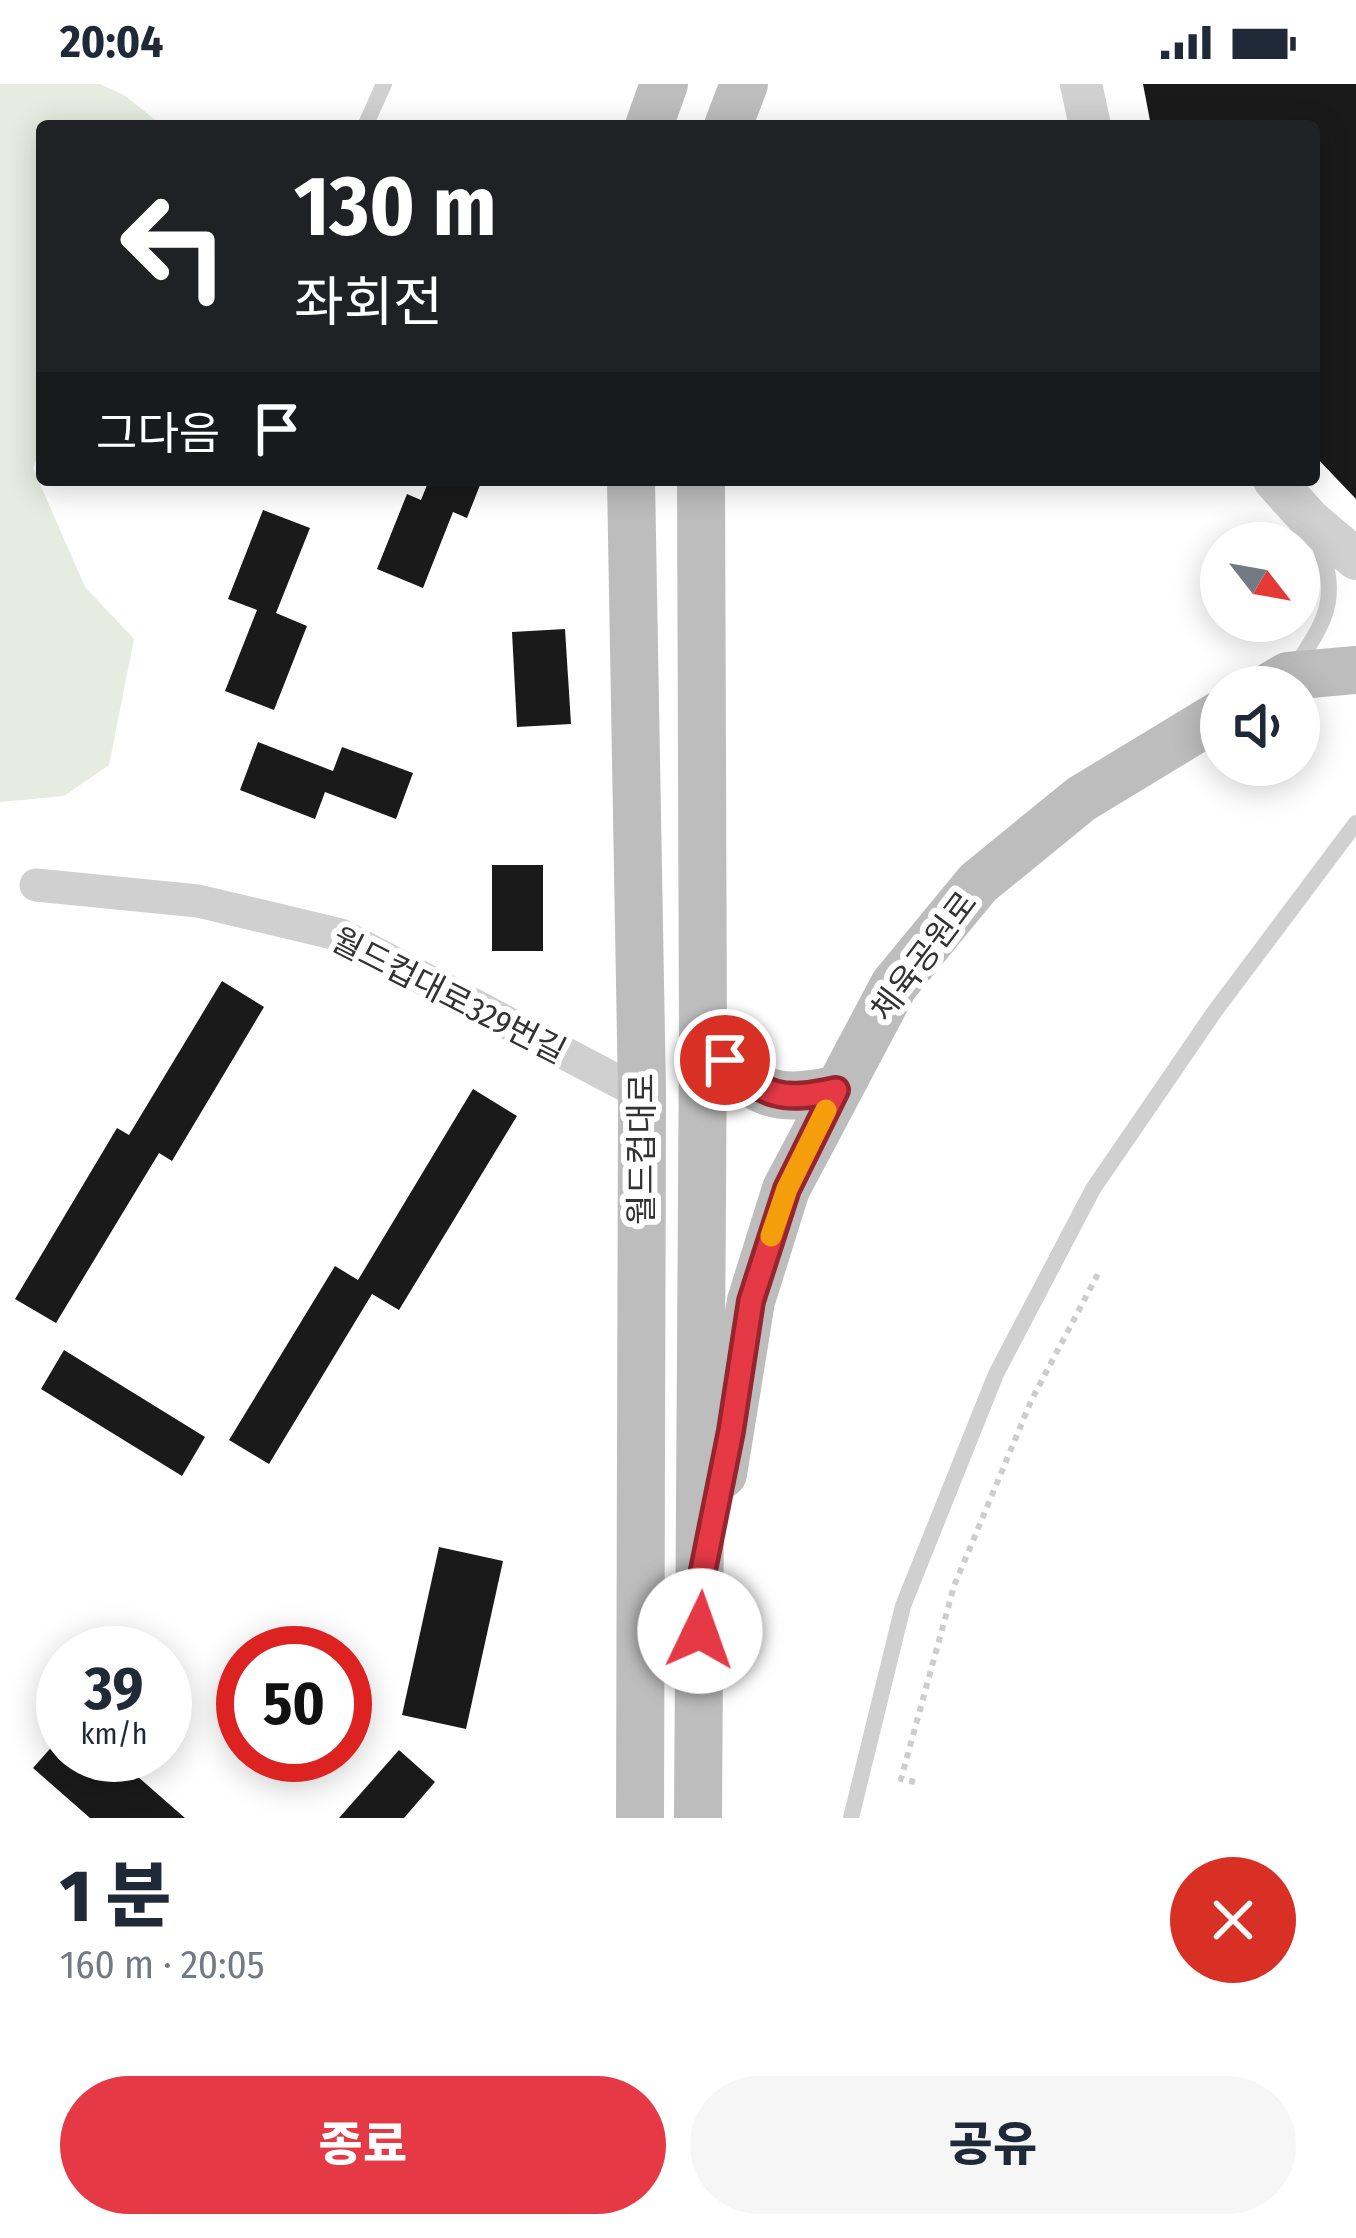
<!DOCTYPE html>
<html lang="ko">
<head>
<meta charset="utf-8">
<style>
  :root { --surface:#fff; --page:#f6f6f7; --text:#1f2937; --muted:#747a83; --accent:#e63946 }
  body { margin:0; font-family:"Fira Sans Condensed","Noto Sans KR",sans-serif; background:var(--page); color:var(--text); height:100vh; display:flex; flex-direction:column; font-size:45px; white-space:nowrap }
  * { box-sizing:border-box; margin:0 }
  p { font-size:39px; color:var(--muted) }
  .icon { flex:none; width:66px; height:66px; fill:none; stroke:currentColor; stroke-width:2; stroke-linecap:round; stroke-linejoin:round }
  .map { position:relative; height:1734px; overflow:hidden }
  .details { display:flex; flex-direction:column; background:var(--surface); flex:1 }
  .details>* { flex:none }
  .banner { position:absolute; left:36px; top:36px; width:1284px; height:366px; border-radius:12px; box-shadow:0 6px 30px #0003; background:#202124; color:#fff; overflow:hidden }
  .needle { width:78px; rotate:121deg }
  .buttons { position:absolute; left:1200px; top:438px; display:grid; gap:24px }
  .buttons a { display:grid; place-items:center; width:120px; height:120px; border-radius:50%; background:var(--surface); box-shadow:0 6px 30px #0003; font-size:60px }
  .speed { position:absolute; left:36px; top:1542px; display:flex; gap:24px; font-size:60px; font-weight:700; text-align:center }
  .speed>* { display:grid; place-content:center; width:156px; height:156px; border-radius:50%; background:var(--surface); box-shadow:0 6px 30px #0003; line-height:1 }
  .speed small { font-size:30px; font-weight:400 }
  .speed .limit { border:18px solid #d22; background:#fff; color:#111 }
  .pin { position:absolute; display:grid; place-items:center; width:102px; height:102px; color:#fff; margin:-51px; border:6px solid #fff; border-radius:50%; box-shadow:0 3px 12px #0007 }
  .me { position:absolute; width:132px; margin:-66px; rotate:3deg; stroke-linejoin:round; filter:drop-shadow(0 0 9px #0008) }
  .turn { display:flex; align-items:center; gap:42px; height:252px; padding:0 60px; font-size:54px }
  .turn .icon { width:156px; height:156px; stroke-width:2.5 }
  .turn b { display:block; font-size:84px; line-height:102px }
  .then { display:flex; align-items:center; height:114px; padding:0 60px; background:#0003; gap:24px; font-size:45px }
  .round { display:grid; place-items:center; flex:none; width:126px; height:126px; border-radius:63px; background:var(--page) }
  .head { display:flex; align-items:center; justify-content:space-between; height:204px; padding:0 60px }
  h1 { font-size:72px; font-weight:800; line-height:90px }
  .cta { display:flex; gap:24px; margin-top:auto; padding:24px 60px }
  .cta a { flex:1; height:138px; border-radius:72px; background:var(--accent); color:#fff; font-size:48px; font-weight:800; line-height:138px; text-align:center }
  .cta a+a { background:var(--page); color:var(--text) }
  .status { display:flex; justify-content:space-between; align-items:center; height:84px; padding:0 60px; background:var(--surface); direction:ltr }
  .status svg { height:33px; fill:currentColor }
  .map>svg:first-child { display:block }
  .green { fill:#e6ecdf }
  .building { fill:#1a1a1a }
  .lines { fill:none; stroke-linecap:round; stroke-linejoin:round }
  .path { stroke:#cdcdcd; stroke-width:6; stroke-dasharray:6 6; stroke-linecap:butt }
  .service { stroke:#d0d0d0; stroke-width:16 }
  .minor { stroke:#d0d0d0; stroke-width:33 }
  .tertiary { stroke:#d0d0d0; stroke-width:42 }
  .secondary { stroke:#bdbdbd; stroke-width:48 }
  .route-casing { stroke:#96252e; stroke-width:30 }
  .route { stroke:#e63946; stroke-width:21 }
  .slow { stroke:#f59e0b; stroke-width:21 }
  .labels { text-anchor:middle; stroke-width:12; stroke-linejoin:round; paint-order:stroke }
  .street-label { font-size:33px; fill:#333; stroke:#fff }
</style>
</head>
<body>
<div class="status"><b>20:04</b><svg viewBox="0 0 49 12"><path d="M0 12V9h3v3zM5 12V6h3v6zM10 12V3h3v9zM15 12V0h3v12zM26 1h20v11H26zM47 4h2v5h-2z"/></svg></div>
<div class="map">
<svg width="1356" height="1734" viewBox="0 0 1356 1734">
  <rect width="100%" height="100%" fill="#fff"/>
  <polygon class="green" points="0,0 100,0 124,11 163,42 42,42 42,359 33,384 85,503 134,555 109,681 64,712 0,718"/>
  <g class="building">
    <polygon points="1143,0 1356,0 1356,415 1314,371 1314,42 1151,42"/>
    <polygon points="429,396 482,396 467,434 453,428 423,504 377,485 407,410 421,416"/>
    <polygon points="263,426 310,444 276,529 307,542 274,626 225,607 257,526 228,515"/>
    <polygon points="565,545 571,640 517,643 512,548"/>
    <polygon points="258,658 333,687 342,663 413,689 396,735 325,708 315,735 240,706"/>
    <rect x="492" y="781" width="51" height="86"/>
    <polygon points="222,897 264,923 172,1077 159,1069 56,1239 15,1215 117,1044 129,1051"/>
    <polygon points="473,1005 517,1032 399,1226 372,1210 269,1380 229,1356 335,1182 358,1196"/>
    <polygon points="64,1266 205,1353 182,1392 41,1305"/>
    <polygon points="439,1463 503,1477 466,1645 402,1631"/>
    <polygon points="63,1650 63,1671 113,1671 185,1734 90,1734 33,1684"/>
    <polygon points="399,1666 435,1698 404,1734 339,1734"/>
  </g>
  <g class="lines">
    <polyline class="path" points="915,1698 901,1695 954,1502 1032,1315 1100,1186"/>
    <g class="service">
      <polyline points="365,42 384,0"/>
      <path d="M 1294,584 C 1326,537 1340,515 1319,460"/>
      <polyline points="851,1734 903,1522 996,1290 1093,1105 1215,927 1356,739"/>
    </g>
    <polyline class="minor" points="36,801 198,817 341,851 642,1010"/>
    <g class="tertiary">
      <polyline points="1081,0 1090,42"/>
      <polyline points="1274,396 1310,436 1356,475"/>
    </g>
    <g class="secondary">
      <polyline points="649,42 664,0"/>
      <polyline points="728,42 744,0"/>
      <polyline points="631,396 642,1010 640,1734"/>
      <polyline points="1269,603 1288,592 1356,586"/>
      <path d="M 703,956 C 754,1003 762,1022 835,1006"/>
      <polyline points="723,1390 751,1217 786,1105 894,901 978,799 1081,715 1221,630"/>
      <polyline points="698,1734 703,956 701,396"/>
    </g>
  </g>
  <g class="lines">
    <g class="route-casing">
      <path id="route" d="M 700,1547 L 700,1501 L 731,1347 L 751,1217 L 787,1105 L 836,1006 C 782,1018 765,1013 725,976"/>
    </g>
    <use href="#route" class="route"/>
    <polyline class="slow" points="771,1152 787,1105 826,1026"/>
  </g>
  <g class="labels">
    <g class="street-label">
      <text transform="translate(923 872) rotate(-53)" y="12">체육공원로</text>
      <text transform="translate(449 911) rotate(27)" y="12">월드컵대로329번길</text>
      <text transform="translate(641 1065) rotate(-90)" y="12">월드컵대로</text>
    </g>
  </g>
</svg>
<div class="buttons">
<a><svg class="needle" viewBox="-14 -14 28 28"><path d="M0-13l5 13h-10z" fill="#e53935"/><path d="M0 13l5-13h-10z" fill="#747a83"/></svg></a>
<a><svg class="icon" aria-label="sound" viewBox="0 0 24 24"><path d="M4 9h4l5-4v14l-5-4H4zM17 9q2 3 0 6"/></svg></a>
</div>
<div class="speed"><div>39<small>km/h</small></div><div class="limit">50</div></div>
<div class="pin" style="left:725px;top:976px;background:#d93025"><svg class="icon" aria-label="arrive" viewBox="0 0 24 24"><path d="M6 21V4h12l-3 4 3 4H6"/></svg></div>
<svg class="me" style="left:700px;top:1547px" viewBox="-20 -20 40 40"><circle r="19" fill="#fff"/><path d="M0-13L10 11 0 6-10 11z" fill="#e63946"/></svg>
<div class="banner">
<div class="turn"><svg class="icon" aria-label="left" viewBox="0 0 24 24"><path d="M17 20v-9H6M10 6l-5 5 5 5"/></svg><div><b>130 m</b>좌회전</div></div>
<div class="then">그다음<svg class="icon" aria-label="arrive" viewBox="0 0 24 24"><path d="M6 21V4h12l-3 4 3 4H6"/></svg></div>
</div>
</div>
<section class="details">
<div class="head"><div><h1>1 분</h1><p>160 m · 20:05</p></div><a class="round" style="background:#d93025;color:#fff"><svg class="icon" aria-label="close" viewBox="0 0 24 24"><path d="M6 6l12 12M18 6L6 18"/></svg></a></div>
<div class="cta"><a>종료</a><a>공유</a></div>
</section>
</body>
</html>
